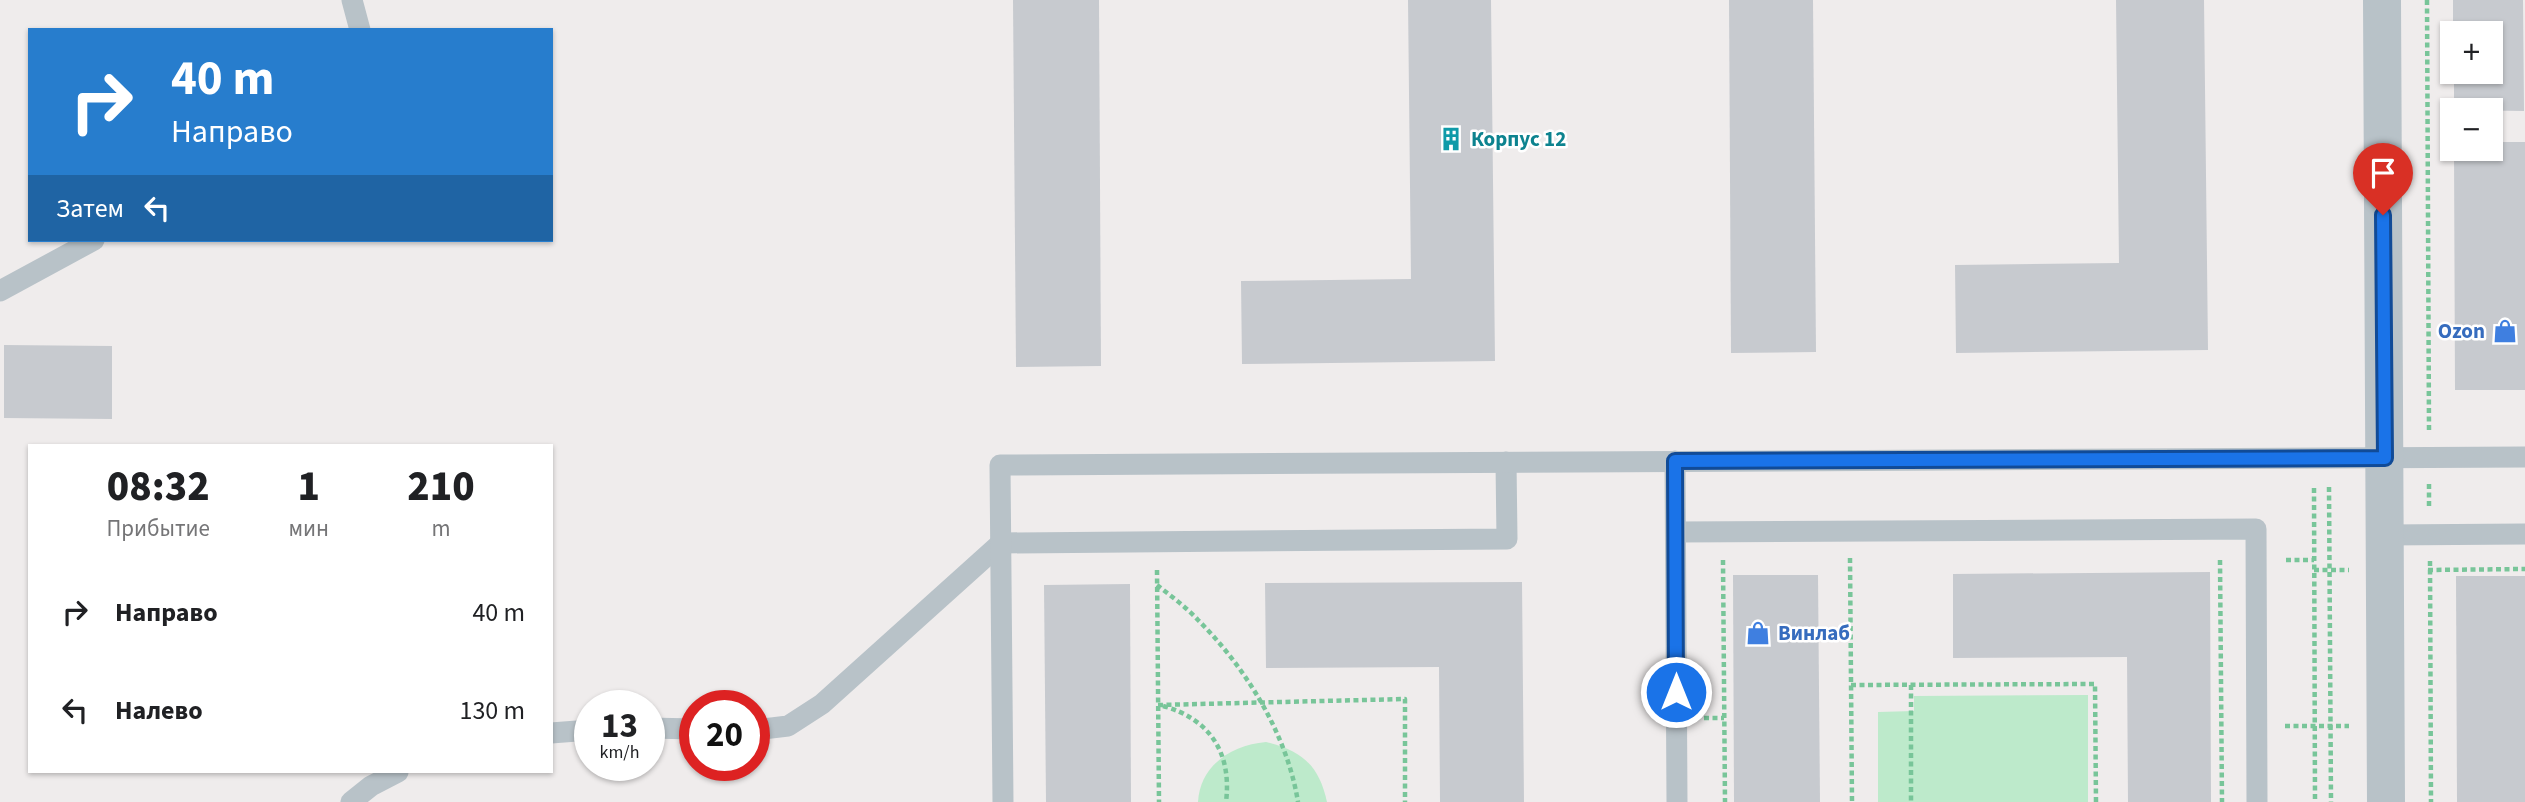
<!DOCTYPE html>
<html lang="ru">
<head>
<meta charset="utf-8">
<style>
  :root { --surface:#fff; --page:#f2f2f2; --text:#202124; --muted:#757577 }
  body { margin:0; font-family:"Source Sans 3",sans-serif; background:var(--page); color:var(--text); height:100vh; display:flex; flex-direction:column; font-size:26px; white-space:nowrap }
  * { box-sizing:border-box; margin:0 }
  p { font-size:23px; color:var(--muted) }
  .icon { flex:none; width:38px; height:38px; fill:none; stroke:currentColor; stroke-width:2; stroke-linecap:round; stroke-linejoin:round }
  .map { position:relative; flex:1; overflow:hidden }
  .drawer { position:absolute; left:28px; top:444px; width:525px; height:329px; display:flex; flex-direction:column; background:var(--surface); border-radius:0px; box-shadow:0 2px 5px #0004 }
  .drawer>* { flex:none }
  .banner { position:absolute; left:28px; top:28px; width:525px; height:214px; border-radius:0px; box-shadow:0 2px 5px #0004; background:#277dcd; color:#fff; overflow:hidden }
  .tools { position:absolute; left:2440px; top:21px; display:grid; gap:14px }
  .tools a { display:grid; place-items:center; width:63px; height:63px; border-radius:0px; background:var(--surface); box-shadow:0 2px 5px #0004; font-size:35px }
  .speed { position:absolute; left:574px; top:690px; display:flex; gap:14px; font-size:35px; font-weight:700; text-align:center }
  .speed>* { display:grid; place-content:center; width:91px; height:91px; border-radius:50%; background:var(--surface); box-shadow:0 2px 5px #0004; line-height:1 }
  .speed small { font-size:18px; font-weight:400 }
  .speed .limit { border:10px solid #d22; background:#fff; color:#111 }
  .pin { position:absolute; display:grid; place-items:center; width:60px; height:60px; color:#fff; margin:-72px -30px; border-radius:50% 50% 50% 0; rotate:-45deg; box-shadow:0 0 7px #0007 }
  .pin .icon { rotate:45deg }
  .me { position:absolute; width:77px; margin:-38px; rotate:0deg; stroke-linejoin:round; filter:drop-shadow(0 0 5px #0008) }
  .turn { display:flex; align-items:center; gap:24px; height:147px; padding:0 28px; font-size:32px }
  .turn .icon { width:91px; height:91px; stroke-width:2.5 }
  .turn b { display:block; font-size:49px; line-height:60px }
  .then { display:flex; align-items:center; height:66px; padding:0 28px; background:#0003; gap:14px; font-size:26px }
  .eta { display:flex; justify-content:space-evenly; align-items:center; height:119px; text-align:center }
  .eta b { font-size:42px; font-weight:800; line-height:49px }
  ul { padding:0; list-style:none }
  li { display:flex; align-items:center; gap:21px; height:98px; padding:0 28px }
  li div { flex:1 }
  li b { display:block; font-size:26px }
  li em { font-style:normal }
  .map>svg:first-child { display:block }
  .green { fill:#bdeacb }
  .building { fill:#c7cacf }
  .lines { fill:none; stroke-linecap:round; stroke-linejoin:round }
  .path { stroke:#78c599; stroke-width:4.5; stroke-dasharray:5 3.5; stroke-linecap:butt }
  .lane { stroke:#b8c2c8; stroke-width:21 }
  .street { stroke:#b8c2c8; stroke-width:38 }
  .route-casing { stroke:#114b97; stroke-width:18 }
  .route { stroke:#1a73e8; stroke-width:12 }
  .labels { text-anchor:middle; stroke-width:5; stroke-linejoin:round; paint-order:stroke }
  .culture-label { font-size:21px; font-weight:bold; fill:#0d838f; stroke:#fff; text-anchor:start }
  .shop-label { font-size:21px; font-weight:bold; fill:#366cbe; stroke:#fff; text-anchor:end }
</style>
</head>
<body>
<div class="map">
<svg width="2525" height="802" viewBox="0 0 2525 802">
  <rect width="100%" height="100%" fill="#efecec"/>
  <g class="green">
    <polygon points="2088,695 2088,802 1878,802 1878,712 1914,711 1914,696"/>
    <path d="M 1266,742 C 1302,751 1319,765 1327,802 L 1198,802 C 1200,765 1232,745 1266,742 Z"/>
  </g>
  <g class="building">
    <polygon points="1013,0 1099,0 1101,366 1016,367"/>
    <polygon points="1408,0 1491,0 1495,361 1242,364 1241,281 1411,279"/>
    <polygon points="1729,0 1813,0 1816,352 1731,353"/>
    <polygon points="2116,0 2204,0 2208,350 1956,353 1955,265 2119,263"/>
    <polygon points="2453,0 2523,0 2524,111 2454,110 2454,72 2490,72 2490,33 2453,33"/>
    <polygon points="2490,142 2525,142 2525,390 2455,390 2454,149 2490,149"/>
    <polygon points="4,345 112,346 112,419 4,418"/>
    <polygon points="2210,572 2211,802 2128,802 2127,657 1953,658 1953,574"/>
    <polygon points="1733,575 1818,575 1820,802 1734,802"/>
    <polygon points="2456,576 2525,576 2525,802 2457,802"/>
    <polygon points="1522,582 1524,802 1440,802 1439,667 1266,668 1265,583"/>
    <polygon points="1130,584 1131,802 1046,802 1044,585"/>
  </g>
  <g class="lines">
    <g class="path">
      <polyline points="2427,0 2429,430"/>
      <polyline points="2429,484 2429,507"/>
      <polyline points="2329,487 2331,802"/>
      <polyline points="2314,488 2315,802"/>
      <polyline points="1850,558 1852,802"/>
      <polyline points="1723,560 1725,802"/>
      <polyline points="2220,560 2222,802"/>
      <polyline points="2286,560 2314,560"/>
      <polyline points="2430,561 2431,802"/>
      <polyline points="1157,570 1159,802"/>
      <polyline points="2314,570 2349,570"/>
      <polyline points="2428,570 2525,569"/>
      <path d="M 1157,585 C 1171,596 1186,607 1198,620 C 1246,668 1287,734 1298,802"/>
      <polyline points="1851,685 2095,684 2096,802"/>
      <polyline points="1911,685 1911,802"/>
      <polyline points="1158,705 1405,699 1405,802"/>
      <path d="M 1163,706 C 1210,719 1232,753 1226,802"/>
      <polyline points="1704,718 1724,718"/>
      <polyline points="2285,726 2349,726"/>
    </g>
    <g class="lane">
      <polyline points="352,0 360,30"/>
      <polyline points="0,291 94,240"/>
      <polyline points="1675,461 1677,802"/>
      <polyline points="1676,532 2256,529 2257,802"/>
      <polyline points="2385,535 2525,534"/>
      <polyline points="649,728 695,729"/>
      <polyline points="754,730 788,726 822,704 1001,543 1507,539 1506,462"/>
      <polyline points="551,733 590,730"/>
      <polyline points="351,802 371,786 398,772"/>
      <polyline points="1003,802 1000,465 2525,457"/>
    </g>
    <polyline class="street" points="2382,0 2386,802"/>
  </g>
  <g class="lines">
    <g class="route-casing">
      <polyline id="route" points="1676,692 1675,461 2385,458 2383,215"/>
    </g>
    <use href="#route" class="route"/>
  </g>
  <defs>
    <g id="building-bare" transform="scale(1.89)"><path d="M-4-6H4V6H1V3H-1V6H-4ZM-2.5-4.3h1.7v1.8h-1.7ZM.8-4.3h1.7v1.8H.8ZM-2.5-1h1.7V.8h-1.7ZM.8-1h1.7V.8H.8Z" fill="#0f9aa8" stroke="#fff" stroke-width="2.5" paint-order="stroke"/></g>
    <g id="shop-bare" transform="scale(1.89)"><path d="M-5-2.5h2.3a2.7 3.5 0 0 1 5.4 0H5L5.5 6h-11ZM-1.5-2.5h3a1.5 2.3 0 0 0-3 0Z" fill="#3f7fe0" stroke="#fff" stroke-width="2.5" paint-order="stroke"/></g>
  </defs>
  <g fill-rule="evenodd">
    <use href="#building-bare" x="1451" y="139"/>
    <use href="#shop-bare" x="2505" y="331"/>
    <use href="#shop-bare" x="1758" y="633"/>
  </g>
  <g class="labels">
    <g class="culture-label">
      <text x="1471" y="146">Корпус 12</text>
    </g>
    <g class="shop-label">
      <text x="2485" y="338">Ozon</text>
      <text x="1778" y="640" text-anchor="start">Винлаб</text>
    </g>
  </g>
</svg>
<div class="tools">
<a>+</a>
<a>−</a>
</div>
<div class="speed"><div>13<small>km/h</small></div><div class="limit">20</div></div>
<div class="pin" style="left:2383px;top:215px;background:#d93025"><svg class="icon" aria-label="arrive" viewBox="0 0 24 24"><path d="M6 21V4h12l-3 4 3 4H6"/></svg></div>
<svg class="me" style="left:1676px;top:692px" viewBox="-20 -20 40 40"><circle r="17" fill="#1a73e8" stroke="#fff" stroke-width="3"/><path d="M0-11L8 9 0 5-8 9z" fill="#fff"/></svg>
<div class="banner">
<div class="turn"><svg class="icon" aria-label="right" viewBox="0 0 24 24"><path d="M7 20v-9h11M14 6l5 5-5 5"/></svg><div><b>40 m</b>Направо</div></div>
<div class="then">Затем<svg class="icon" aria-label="left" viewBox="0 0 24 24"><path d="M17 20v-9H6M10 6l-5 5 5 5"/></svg></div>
</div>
<section class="drawer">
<div class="eta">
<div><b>08:32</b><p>Прибытие</p></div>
<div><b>1</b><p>мин</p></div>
<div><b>210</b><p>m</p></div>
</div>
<ul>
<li><svg class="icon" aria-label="right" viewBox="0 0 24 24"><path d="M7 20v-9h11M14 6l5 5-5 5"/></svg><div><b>Направо</b></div><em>40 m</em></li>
<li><svg class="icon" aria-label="left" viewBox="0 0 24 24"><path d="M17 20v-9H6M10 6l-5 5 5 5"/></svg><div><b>Налево</b></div><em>130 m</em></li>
</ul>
</section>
</div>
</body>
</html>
